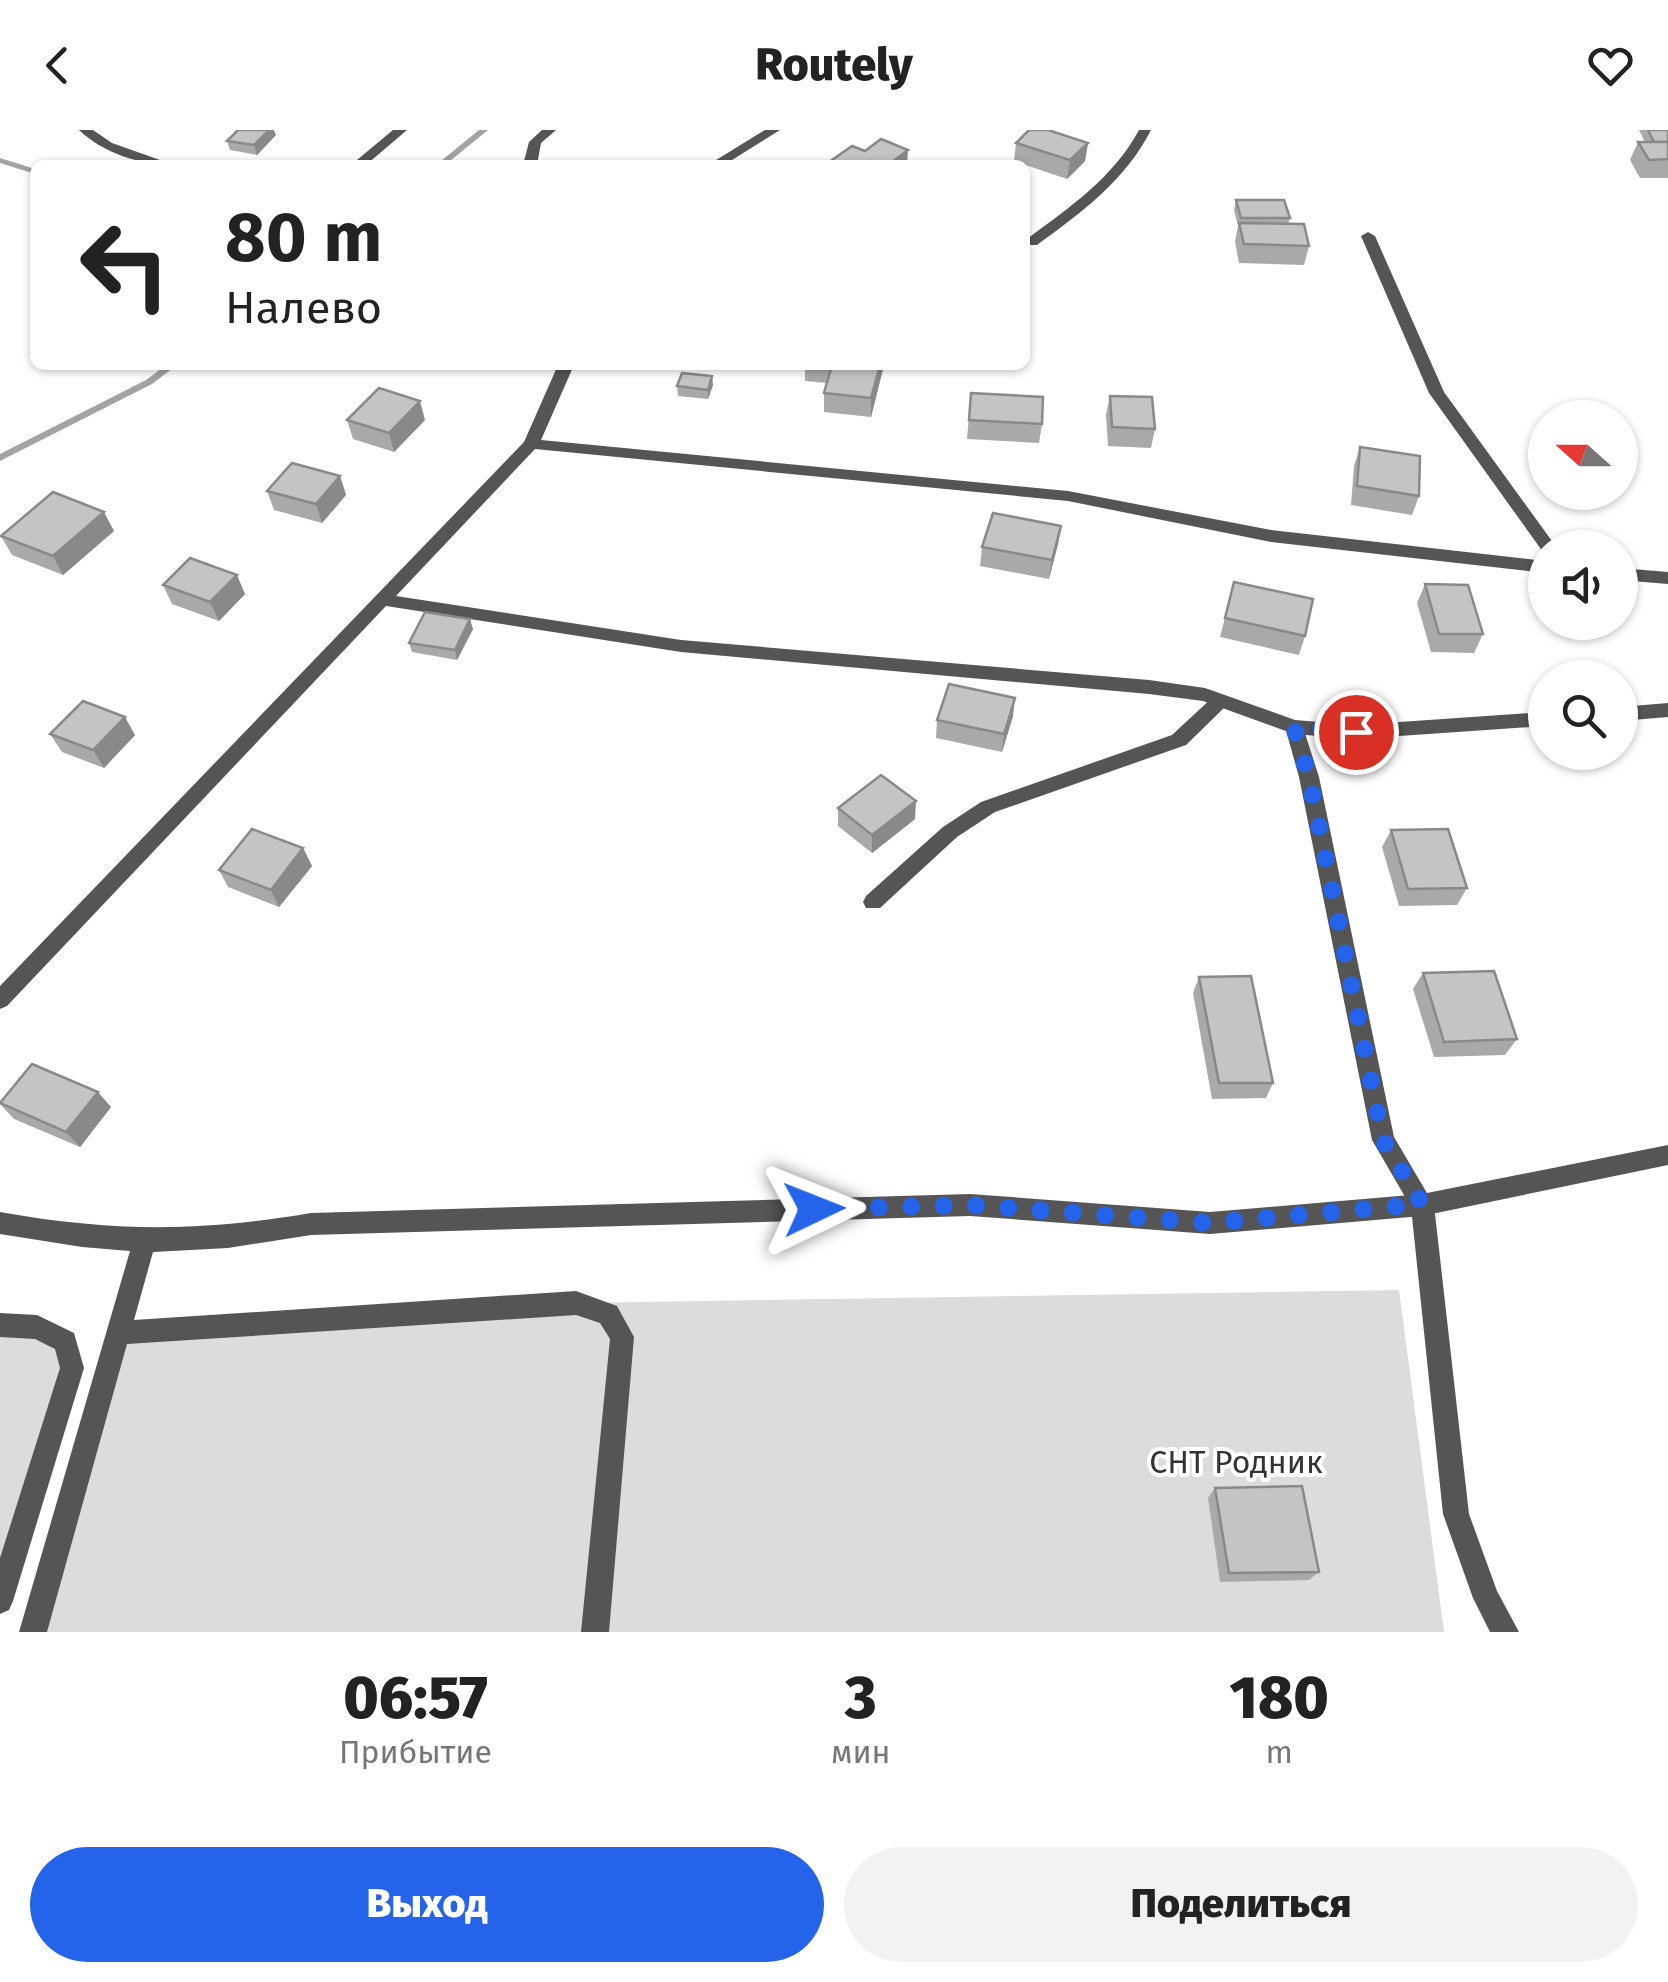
<!DOCTYPE html>
<html lang="ru">
<head>
<meta charset="utf-8">
<style>
  :root { --surface:#fff; --page:#f2f2f2; --text:#222; --muted:#767676; --accent:#2563eb }
  body { margin:0; font-family:"Fira Sans",sans-serif; background:var(--page); color:var(--text); height:100vh; display:flex; flex-direction:column; font-size:38px; white-space:nowrap }
  * { box-sizing:border-box; margin:0 }
  p { font-size:32px; color:var(--muted) }
  .icon { flex:none; width:55px; height:55px; fill:none; stroke:currentColor; stroke-width:2; stroke-linecap:round; stroke-linejoin:round }
  .map { position:relative; height:1502px; overflow:hidden }
  .panel { display:flex; flex-direction:column; background:var(--surface); flex:1 }
  .panel>* { flex:none }
  .guide { position:absolute; left:30px; top:30px; width:1000px; height:210px; border-radius:15px; box-shadow:0 2px 8px #0004; background:#fff; color:var(--text); overflow:hidden }
  .needle { width:65px; rotate:291deg }
  .tools { position:absolute; left:1528px; top:270px; display:grid; gap:20px }
  .tools a { display:grid; place-items:center; width:110px; height:110px; border-radius:50%; background:var(--surface); box-shadow:0 2px 8px #0004; font-size:50px }
  .pin { position:absolute; display:grid; place-items:center; width:85px; height:85px; color:#fff; margin:-42px; border:5px solid #fff; border-radius:50%; box-shadow:0 2px 10px #0007 }
  .me { position:absolute; width:110px; margin:-55px; rotate:88deg; stroke-linejoin:round; filter:drop-shadow(0 0 8px #0008) }
  .turn { display:flex; align-items:center; gap:35px; height:210px; padding:0 30px; font-size:45px }
  .turn .icon { width:130px; height:130px; stroke-width:2.5 }
  .turn b { display:block; font-size:70px; line-height:85px }
  .eta { display:flex; justify-content:space-evenly; align-items:center; height:170px; text-align:center }
  .eta b { font-size:60px; font-weight:800; line-height:70px }
  .button { display:flex; gap:20px; margin-top:auto; padding:20px 30px }
  .button a { flex:1; height:115px; border-radius:60px; background:var(--accent); color:#fff; font-size:40px; font-weight:800; line-height:115px; text-align:center }
  .button a+a { background:var(--page); color:var(--text) }
  header { display:flex; justify-content:space-between; align-items:center; height:130px; padding:0 30px; background:var(--surface); font-size:45px; font-weight:800 }
  .map>svg:first-child { display:block }
  .green { fill:#dcdcdc }
  .lines { fill:none; stroke-linecap:round; stroke-linejoin:round }
  .stream { fill:#a3a3a3; fill-rule:evenodd }
  .lane { fill:#555; fill-rule:evenodd }
  .street { fill:#555; fill-rule:evenodd }
  .wall { fill:#a9a9a9 }
  .shaded-wall { fill:#898989 }
  .building { fill:#c4c4c4; stroke:#898989; stroke-width:2.5 }
  .route { stroke:#2563eb; stroke-width:18; stroke-dasharray:0 32.4 }
  .labels { text-anchor:middle; stroke-width:8; stroke-linejoin:round; paint-order:stroke }
  .near-park-label { font-size:32px; fill:#333; stroke:#fff }
</style>
</head>
<body>
<header><svg class="icon" aria-label="back" viewBox="0 0 24 24"><path d="M15 5l-7 7 7 7"/></svg>Routely<svg class="icon" aria-label="heart" viewBox="0 0 24 24"><path d="M12 20l-8-8c-3-5 5-10 8-4 3-6 11-1 8 4z"/></svg></header>
<div class="map">
<svg width="1668" height="1502" viewBox="0 0 1668 1502">
  <rect width="100%" height="100%" fill="#fff"/>
  <g class="green">
    <polygon points="1399,1160 1444,1502 33,1502 120,1203 576,1173"/>
    <polygon points="0,1195 37,1197 72,1238 0,1471"/>
  </g>
  <g class="lines">
    <g class="stream">
      <polygon points="479,0 488,0 445,35 436,35"/>
      <polygon points="0,28 35,39 35,44 0,33"/>
      <polygon points="166,235 177,235 152,254 0,331 0,324 146,250"/>
    </g>
    <g class="lane">
      <path d="M 1139,0 L 1151,0 C 1125,51 1082,82 1037,115 L 1027,115 L 1027,109 C 1070,77 1113,48 1139,0 Z"/>
      <polygon points="1220,564 1226,566 1229,571 1226,576 1186,615 995,682 957,707 880,778 866,778 863,772 866,766 943,697 981,672 1172,605 1214,566"/>
      <polygon points="1294,590 1303,597 1319,647 1394,1007 1434,1075 1469,1384 1497,1461 1519,1502 1490,1502 1473,1468 1443,1384 1411,1077 1372,1010 1299,647 1285,597"/>
    </g>
    <g class="street">
      <path d="M 79,0 L 93,0 L 112,13 L 174,35 C 140,35 103,23 79,0 Z"/>
      <polygon points="393,0 407,0 366,35 351,35"/>
      <polygon points="542,0 556,0 541,13 537,35 523,35 529,12"/>
      <polygon points="765,0 780,0 724,35 708,35"/>
      <polygon points="1368,102 1375,106 1444,262 1557,418 1545,418 1543,422 1429,263 1361,106"/>
      <polygon points="558,235 574,235 541,310 1068,361 1271,400 1545,431 1545,443 1271,412 1068,371 535,319 396,466 681,510 1149,550 1205,558 1295,590 1356,595 1545,582 1545,596 1356,609 1294,604 1203,571 1149,564 681,522 386,476 7,876 0,879 0,856 524,312"/>
      <polygon points="1620,438 1668,442 1668,454 1620,450"/>
      <polygon points="1668,573 1668,587 1620,591 1620,577"/>
      <path d="M 1668,1015 L 1668,1035 L 1422,1086 L 1210,1104 L 970,1086 L 311,1105 L 228,1118 L 153,1122 L 134,1190 L 576,1161 L 617,1176 L 634,1207 L 609,1502 L 581,1502 L 610,1209 L 600,1193 L 576,1185 L 127,1214 L 47,1502 L 19,1502 L 130,1121 L 82,1117 L 0,1104 L 0,1082 C 112,1102 199,1102 311,1083 L 970,1064 L 1210,1082 L 1422,1064 Z"/>
      <polygon points="0,1183 37,1185 74,1203 84,1238 13,1471 9,1480 0,1484 0,1428 60,1238 55,1219 35,1209 0,1207"/>
    </g>
  </g>
  <g class="wall">
    <polygon points="1639,0 1668,0 1668,48 1640,48 1630,30 1638,12 1645,12"/>
    <polygon points="276,5 257,25 230,20 227,11"/>
    <polygon points="1016,13 1088,13 1085,31 1067,49 1014,31"/>
    <polygon points="1236,70 1290,88 1288,94 1309,116 1304,135 1239,133 1235,112 1238,96 1234,80"/>
    <polygon points="805,235 884,235 871,287 824,282 824,263 827,253 805,251"/>
    <polygon points="713,255 708,269 678,266 677,256"/>
    <polygon points="971,263 1042,294 1039,313 967,309"/>
    <polygon points="1110,266 1155,299 1151,318 1108,316 1106,285"/>
    <polygon points="347,290 425,290 394,322 353,309"/>
    <polygon points="1360,317 1419,366 1412,385 1351,375 1354,336"/>
    <polygon points="340,346 346,365 322,393 274,380 267,361"/>
    <polygon points="1061,396 1058,414 1049,449 980,436 982,417"/>
    <polygon points="114,401 63,445 12,425 1,406"/>
    <polygon points="1234,452 1305,506 1299,525 1220,507"/>
    <polygon points="1425,454 1483,504 1474,523 1431,522 1417,473"/>
    <polygon points="163,455 245,464 219,491 172,474"/>
    <polygon points="473,499 457,530 412,522 409,513"/>
    <polygon points="1013,586 1002,622 936,608 937,590"/>
    <polygon points="50,604 135,605 104,638 62,622"/>
    <polygon points="838,678 915,689 872,723 838,696"/>
    <polygon points="1391,700 1467,758 1457,775 1399,776 1382,717"/>
    <polygon points="303,718 312,736 279,777 228,757 219,740"/>
    <polygon points="1423,843 1517,909 1505,925 1434,927 1413,859"/>
    <polygon points="1199,847 1273,953 1266,968 1212,969 1193,863"/>
    <polygon points="0,974 111,977 80,1017 14,989"/>
    <polygon points="1215,1358 1319,1442 1309,1450 1220,1452 1208,1368"/>
  </g>
  <g class="shaded-wall">
    <polygon points="269,0 274,0 276,5 257,25 254,15"/>
    <polygon points="1088,13 1085,31 1067,49 1070,30"/>
    <polygon points="908,20 907,35 888,35"/>
    <polygon points="880,235 884,235 871,287 871,268"/>
    <polygon points="712,246 713,255 708,269 708,260"/>
    <polygon points="420,271 425,290 394,322 389,303"/>
    <polygon points="340,346 346,365 322,393 316,374"/>
    <polygon points="104,382 114,401 63,445 53,426"/>
    <polygon points="1061,396 1058,414 1049,449 1052,430"/>
    <polygon points="237,445 245,464 219,491 210,472"/>
    <polygon points="470,489 473,499 457,530 455,520"/>
    <polygon points="1015,568 1013,586 1002,622 1004,604"/>
    <polygon points="125,587 135,605 104,638 93,620"/>
    <polygon points="916,671 915,689 872,723 872,705"/>
    <polygon points="303,718 312,736 279,777 271,760"/>
    <polygon points="98,962 111,977 80,1017 66,1002"/>
  </g>
  <g class="building">
    <polygon points="238,0 269,0 254,15 227,11"/>
    <polygon points="1029,0 1048,0 1088,13 1070,30 1016,13"/>
    <polygon points="1648,0 1668,0 1668,12 1654,12"/>
    <polygon points="881,9 908,20 888,35 844,35 832,30 852,16 865,21"/>
    <polygon points="1638,12 1668,12 1668,29 1649,30"/>
    <polygon points="1236,70 1284,70 1290,88 1241,88"/>
    <polygon points="1239,93 1304,94 1309,116 1244,114"/>
    <polygon points="832,235 880,235 871,268 824,263"/>
    <polygon points="682,243 712,246 708,260 677,256"/>
    <polygon points="379,258 420,271 389,303 347,290"/>
    <polygon points="971,263 1043,267 1042,294 969,290"/>
    <polygon points="1110,266 1152,267 1155,299 1112,297"/>
    <polygon points="1360,317 1420,326 1419,366 1357,356"/>
    <polygon points="292,333 340,346 316,374 267,361"/>
    <polygon points="53,362 104,382 53,426 1,406"/>
    <polygon points="993,383 1061,396 1052,430 982,417"/>
    <polygon points="190,428 237,445 210,472 163,455"/>
    <polygon points="1234,452 1313,469 1305,506 1225,488"/>
    <polygon points="1425,454 1468,455 1483,504 1439,504"/>
    <polygon points="425,482 470,489 455,520 409,513"/>
    <polygon points="949,554 1015,568 1004,604 937,590"/>
    <polygon points="83,571 125,587 93,620 50,604"/>
    <polygon points="881,645 916,671 872,705 838,678"/>
    <polygon points="252,699 303,718 271,760 219,740"/>
    <polygon points="1448,699 1467,758 1408,759 1391,700"/>
    <polygon points="1494,841 1517,909 1444,912 1423,843"/>
    <polygon points="1251,846 1273,953 1219,953 1199,847"/>
    <polygon points="32,934 98,962 66,1002 0,973"/>
    <polygon points="1302,1356 1319,1442 1229,1443 1215,1358"/>
  </g>
  <g class="lines">
    <polyline class="route" points="814,1079 970,1075 1210,1093 1422,1074 1383,1010 1309,647 1294,597 1356,602"/>
  </g>
  <g class="labels">
    <g class="near-park-label">
      <text x="1236" y="1343">СНТ Родник</text>
    </g>
  </g>
</svg>
<div class="tools">
<a><svg class="needle" viewBox="-14 -14 28 28"><path d="M0-13l5 13h-10z" fill="#e53935"/><path d="M0 13l5-13h-10z" fill="#767676"/></svg></a>
<a><svg class="icon" aria-label="sound" viewBox="0 0 24 24"><path d="M4 9h4l5-4v14l-5-4H4zM17 9q2 3 0 6"/></svg></a>
<a><svg class="icon" aria-label="search" viewBox="0 0 24 24"><circle cx="10" cy="10" r="6"/><path d="M15 15l6 6"/></svg></a>
</div>
<div class="pin" style="left:1356px;top:602px;background:#d93025"><svg class="icon" aria-label="arrive" viewBox="0 0 24 24"><path d="M6 21V4h12l-3 4 3 4H6"/></svg></div>
<svg class="me" style="left:814px;top:1079px" viewBox="-20 -20 40 40"><path d="M0-17L14 15 0 8-14 15z" fill="#2563eb" stroke="#fff" stroke-width="4"/></svg>
<div class="guide">
<div class="turn"><svg class="icon" aria-label="left" viewBox="0 0 24 24"><path d="M17 20v-9H6M10 6l-5 5 5 5"/></svg><div><b>80 m</b>Налево</div></div>
</div>
</div>
<section class="panel">
<div class="eta">
<div><b>06:57</b><p>Прибытие</p></div>
<div><b>3</b><p>мин</p></div>
<div><b>180</b><p>m</p></div>
</div>
<div class="button"><a>Выход</a><a>Поделиться</a></div>
</section>
</body>
</html>
